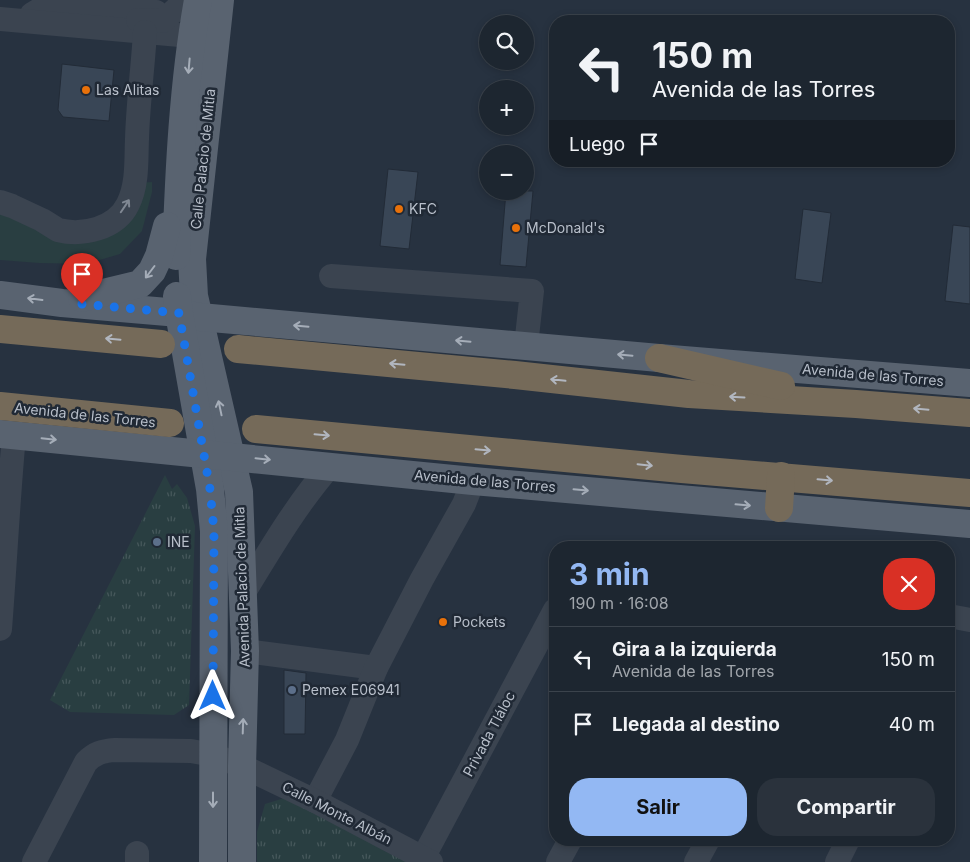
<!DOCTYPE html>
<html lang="es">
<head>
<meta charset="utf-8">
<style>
  :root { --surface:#1d2630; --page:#2a323c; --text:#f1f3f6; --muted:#a0a5ab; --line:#3b434c; --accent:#93b8f3 }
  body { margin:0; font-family:Inter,sans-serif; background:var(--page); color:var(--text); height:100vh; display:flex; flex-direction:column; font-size:19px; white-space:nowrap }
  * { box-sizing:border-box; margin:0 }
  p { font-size:16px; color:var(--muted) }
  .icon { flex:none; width:28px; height:28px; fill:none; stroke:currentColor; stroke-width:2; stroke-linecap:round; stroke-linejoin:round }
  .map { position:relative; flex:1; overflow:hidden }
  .panel { position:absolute; left:549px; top:541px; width:406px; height:305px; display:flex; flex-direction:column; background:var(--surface); border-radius:20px; box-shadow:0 2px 8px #0003,0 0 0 1px var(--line) }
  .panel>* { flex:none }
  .banner { position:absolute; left:549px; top:15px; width:406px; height:152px; border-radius:20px; box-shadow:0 2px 8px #0003,0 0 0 1px var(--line); background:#1d2630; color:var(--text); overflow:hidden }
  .tools { position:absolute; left:479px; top:15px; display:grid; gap:10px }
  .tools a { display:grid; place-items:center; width:55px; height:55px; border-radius:50%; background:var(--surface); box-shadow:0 2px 8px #0003,0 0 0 1px var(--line); font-size:25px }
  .pin { position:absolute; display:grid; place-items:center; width:42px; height:42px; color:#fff; margin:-51px -21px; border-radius:50% 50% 50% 0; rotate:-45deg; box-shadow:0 0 5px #0007 }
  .pin .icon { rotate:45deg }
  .me { position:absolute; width:55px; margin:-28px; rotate:0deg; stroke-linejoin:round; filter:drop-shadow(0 0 4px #0008) }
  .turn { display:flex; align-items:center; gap:18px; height:105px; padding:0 20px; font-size:22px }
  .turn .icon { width:65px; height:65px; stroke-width:2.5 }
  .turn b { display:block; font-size:35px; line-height:42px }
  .then { display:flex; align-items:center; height:48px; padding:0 20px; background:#0003; gap:10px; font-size:19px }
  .round { display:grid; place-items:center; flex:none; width:52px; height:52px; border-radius:20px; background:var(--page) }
  .head { display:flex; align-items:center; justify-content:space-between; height:85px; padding:0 20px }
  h1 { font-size:30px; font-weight:700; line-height:38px; color:var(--accent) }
  .cta { display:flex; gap:10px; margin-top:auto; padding:10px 20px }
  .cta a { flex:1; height:58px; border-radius:20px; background:var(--accent); color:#111; font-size:20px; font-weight:700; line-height:58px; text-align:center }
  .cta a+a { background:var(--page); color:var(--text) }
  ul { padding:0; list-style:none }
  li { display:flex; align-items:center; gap:15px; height:65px; padding:0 20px; border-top:1px solid var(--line) }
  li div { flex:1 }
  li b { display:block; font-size:19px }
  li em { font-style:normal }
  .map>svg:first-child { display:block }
  .green { fill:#293e41 }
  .park { fill:url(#park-tufts) }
  .building { fill:#394656; stroke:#222b37 }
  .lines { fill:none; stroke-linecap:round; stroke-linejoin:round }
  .minor { stroke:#3b4450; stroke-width:24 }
  .major { stroke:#596370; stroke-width:28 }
  .highway { stroke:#756a59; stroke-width:28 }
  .oneway { stroke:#a5adb8 }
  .oneway2 { stroke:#808893 }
  .oneway3 { stroke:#b1b6bf }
  .route { stroke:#1a73e8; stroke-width:9; stroke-dasharray:0 16.2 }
  .food-dot { fill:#e8710a; stroke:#202935; stroke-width:2 }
  .service-dot { fill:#5c6f8a; stroke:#202935; stroke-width:2 }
  .labels { text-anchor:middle; stroke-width:5; stroke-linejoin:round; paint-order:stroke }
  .poi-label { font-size:14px; fill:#b8bfca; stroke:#202935; text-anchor:start }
  .street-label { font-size:14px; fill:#b8bfca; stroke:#202935 }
</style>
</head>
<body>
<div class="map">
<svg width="970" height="862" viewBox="0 0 970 862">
  <defs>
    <pattern id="park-tufts" width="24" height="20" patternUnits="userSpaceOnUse" patternTransform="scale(1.25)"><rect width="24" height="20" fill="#293e41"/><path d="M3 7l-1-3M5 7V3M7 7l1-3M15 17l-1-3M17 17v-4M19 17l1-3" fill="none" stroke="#46585b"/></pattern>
  </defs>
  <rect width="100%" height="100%" fill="#273240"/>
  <polygon class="green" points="152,182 152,192 142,231 120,254 86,264 39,263 0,260 0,209 94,237 137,183"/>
  <g class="park">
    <polygon points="165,475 172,489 177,484 187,498 195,526 189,705 174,715 70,712 50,700"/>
    <polygon points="291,796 410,862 257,862 257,832 265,804"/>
  </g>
  <g class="building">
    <polygon points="62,64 114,70 109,121 63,117 58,110"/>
    <polygon points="388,169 418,172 409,249 380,246"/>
    <polygon points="506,191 533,191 526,267 500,265"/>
    <polygon points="803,209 831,213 822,283 795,279"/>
    <polygon points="953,225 970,227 970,304 945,301"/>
    <polygon points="284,670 306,673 305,734 284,734"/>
  </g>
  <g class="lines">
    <g class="minor">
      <polyline points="32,14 44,7 52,6 156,12"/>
      <polyline points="0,19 191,36 210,35"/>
      <polyline points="138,20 163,21 186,0"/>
      <path d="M 0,202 L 12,206 L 42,220 L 58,230 C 82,236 116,229 128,204 C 138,184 136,160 137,139 C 138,103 143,67 145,32"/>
      <polyline points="331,276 532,291 526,346"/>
      <path d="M 243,594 C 270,550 296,505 330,466"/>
      <polyline points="949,616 970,620"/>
      <path d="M 0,629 C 5,565 8,500 14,436"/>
      <polyline points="245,651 376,668"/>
      <polyline points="315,801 347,740 376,668 422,579 464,504 473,481"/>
      <polyline points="423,858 555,610"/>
      <path d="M 34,862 L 86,762 C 95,753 102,751 115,750 L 191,751 L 213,755 L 242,766 L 315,801 L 431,862"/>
      <polyline points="137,862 137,853"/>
      <polyline points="558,862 570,840"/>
      <polyline points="696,862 708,840"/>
      <polyline points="837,862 848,840"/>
    </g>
    <g class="major">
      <polyline points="220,0 192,259 194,296 239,492 245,651 242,766 242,862"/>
      <path d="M 176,256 C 179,171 183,84 198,0"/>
      <polyline points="0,295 62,303 179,313 200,317 659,358 970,383"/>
      <polyline points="177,296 179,313 210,489 214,531 213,862"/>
      <polyline points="82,298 140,284 152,271 159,256 167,226"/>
      <polyline points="0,434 473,481 970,524"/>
    </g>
    <g class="highway">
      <polyline points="0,329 161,344"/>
      <polyline points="238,349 515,375 689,394 856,404 970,413"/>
      <polyline points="659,358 781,386"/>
      <polyline points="0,406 170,423"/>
      <polyline points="256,429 682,469 970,493"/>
      <polyline points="779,508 781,476"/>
    </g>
  </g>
  <defs><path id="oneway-shaft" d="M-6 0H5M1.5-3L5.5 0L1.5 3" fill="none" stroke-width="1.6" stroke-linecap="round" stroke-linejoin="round" transform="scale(1.25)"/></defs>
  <g class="oneway">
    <use href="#oneway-shaft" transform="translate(189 66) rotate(95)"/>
    <use href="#oneway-shaft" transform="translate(150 272) rotate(127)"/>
    <use href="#oneway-shaft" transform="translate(35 299) rotate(-173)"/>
    <use href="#oneway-shaft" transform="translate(301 326) rotate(-175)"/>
    <use href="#oneway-shaft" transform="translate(463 341) rotate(-175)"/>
    <use href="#oneway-shaft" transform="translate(625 355) rotate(-175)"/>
    <use href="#oneway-shaft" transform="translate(220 408) rotate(-102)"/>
    <use href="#oneway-shaft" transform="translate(49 439) rotate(6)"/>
    <use href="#oneway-shaft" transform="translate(263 459) rotate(6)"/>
    <use href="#oneway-shaft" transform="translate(581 490) rotate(5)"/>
    <use href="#oneway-shaft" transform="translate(743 505) rotate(5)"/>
    <use href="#oneway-shaft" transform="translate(243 726) rotate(-88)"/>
    <use href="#oneway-shaft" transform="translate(213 800) rotate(90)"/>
  </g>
  <use class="oneway2" href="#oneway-shaft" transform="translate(125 206) rotate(-56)"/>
  <g class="oneway3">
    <use href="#oneway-shaft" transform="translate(113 339) rotate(-175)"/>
    <use href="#oneway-shaft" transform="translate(397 364) rotate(-175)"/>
    <use href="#oneway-shaft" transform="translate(558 380) rotate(-174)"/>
    <use href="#oneway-shaft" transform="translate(737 397) rotate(-177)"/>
    <use href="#oneway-shaft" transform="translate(921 409) rotate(-175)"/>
    <use href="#oneway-shaft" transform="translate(322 435) rotate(5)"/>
    <use href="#oneway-shaft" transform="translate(483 450) rotate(5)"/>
    <use href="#oneway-shaft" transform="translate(645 465) rotate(6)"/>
    <use href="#oneway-shaft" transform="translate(825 480) rotate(5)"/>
  </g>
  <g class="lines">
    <polyline class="route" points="82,304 179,313 210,489 214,531 213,696"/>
  </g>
  <g class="food-dot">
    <circle cx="86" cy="90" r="5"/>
    <circle cx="399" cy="209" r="5"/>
    <circle cx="516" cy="228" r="5"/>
    <circle cx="443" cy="622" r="5"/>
  </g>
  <g class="service-dot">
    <circle cx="157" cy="542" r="5"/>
    <circle cx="292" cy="690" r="5"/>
  </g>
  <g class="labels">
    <g class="poi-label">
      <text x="96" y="95">Las Alitas</text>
      <text x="409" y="214">KFC</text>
      <text x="526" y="233">McDonald's</text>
      <text x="167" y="547">INE</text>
      <text x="453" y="627">Pockets</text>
      <text x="302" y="695">Pemex E06941</text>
    </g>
    <g class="street-label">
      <text transform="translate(203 159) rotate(-84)" y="5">Calle Palacio de Mitla</text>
      <text transform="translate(873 375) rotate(5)" y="5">Avenida de las Torres</text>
      <text transform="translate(85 415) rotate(6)" y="5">Avenida de las Torres</text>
      <text transform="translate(485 481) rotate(5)" y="5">Avenida de las Torres</text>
      <text transform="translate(242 587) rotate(-92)" y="5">Avenida Palacio de Mitla</text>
      <text transform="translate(489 734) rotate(-62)" y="5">Privada Tláloc</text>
      <text transform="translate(337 813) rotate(27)" y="5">Calle Monte Albán</text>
    </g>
  </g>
</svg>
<div class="tools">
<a><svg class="icon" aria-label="search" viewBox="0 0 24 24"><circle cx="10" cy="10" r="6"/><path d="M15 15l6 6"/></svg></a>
<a>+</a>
<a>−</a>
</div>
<div class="pin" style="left:82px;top:304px;background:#d93025"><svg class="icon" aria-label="arrive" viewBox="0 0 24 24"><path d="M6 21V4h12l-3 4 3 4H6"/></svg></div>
<svg class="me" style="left:213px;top:696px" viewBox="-20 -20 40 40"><path d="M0-17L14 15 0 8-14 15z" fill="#1a73e8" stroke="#fff" stroke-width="4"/></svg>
<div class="banner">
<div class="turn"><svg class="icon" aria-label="left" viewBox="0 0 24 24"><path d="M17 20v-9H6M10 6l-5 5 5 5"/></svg><div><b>150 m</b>Avenida de las Torres</div></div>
<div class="then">Luego<svg class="icon" aria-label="arrive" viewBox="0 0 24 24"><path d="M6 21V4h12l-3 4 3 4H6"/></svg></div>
</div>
<section class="panel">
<div class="head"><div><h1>3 min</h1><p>190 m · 16:08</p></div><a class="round" style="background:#d93025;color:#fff"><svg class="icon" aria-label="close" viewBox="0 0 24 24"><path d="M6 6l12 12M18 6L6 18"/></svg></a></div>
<ul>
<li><svg class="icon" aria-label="left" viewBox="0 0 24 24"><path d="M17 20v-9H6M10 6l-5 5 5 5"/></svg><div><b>Gira a la izquierda</b><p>Avenida de las Torres</p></div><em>150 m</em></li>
<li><svg class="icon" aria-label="arrive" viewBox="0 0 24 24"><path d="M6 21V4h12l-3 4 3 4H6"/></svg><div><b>Llegada al destino</b></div><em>40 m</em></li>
</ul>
<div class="cta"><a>Salir</a><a>Compartir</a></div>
</section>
</div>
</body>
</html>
